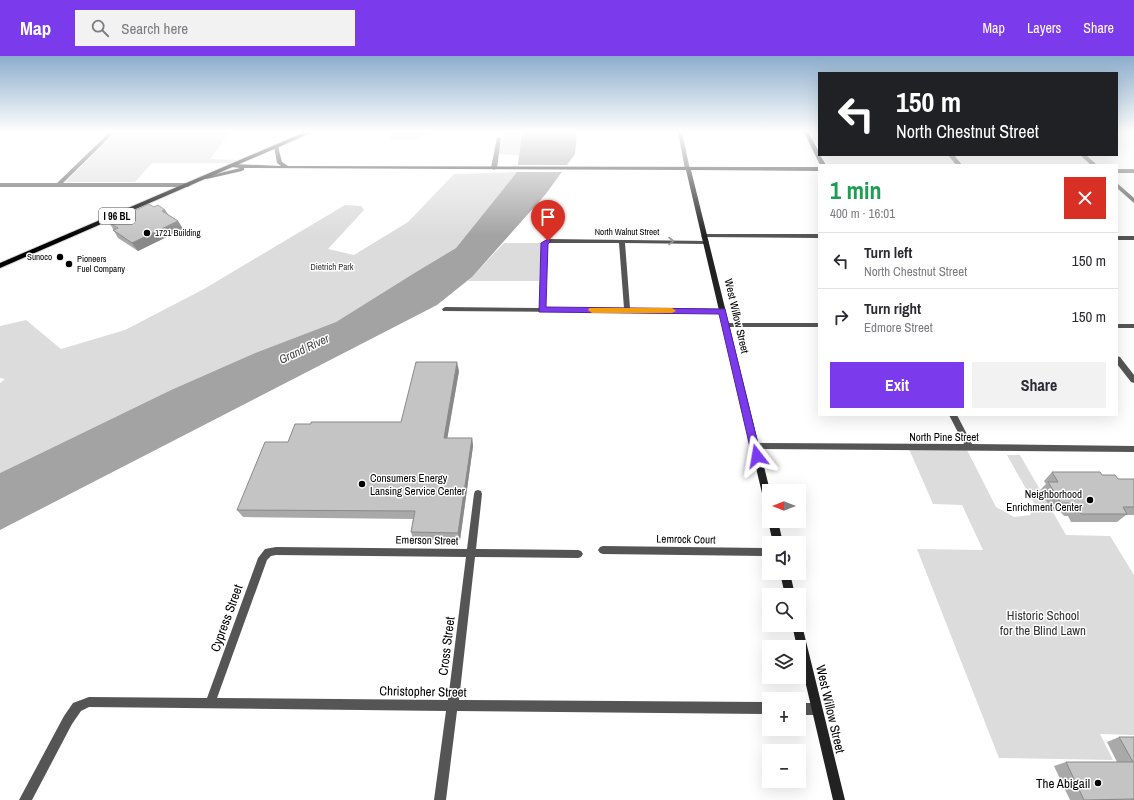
<!DOCTYPE html>
<html lang="en">
<head>
<meta charset="utf-8">
<style>
  :root { --surface:#fff; --page:#f2f2f3; --text:#2b2b33; --muted:#7c7c81; --line:#e1e1e2; --accent:#7c3aed }
  body { margin:0; font-family:"Archivo Narrow",sans-serif; background:var(--page); color:var(--text); height:100vh; display:flex; flex-direction:column; font-size:15px; white-space:nowrap }
  * { box-sizing:border-box; margin:0 }
  p { font-size:13px; color:var(--muted) }
  .icon { flex:none; width:22px; height:22px; fill:none; stroke:currentColor; stroke-width:2; stroke-linecap:round; stroke-linejoin:round }
  .map { position:relative; flex:1; overflow:hidden }
  .side { position:absolute; left:818px; top:108px; width:300px; height:252px; display:flex; flex-direction:column; background:var(--surface); border-radius:0px; box-shadow:0 4px 16px #0002 }
  .side>* { flex:none }
  .guide { position:absolute; left:818px; top:16px; width:300px; height:84px; border-radius:0px; box-shadow:0 4px 16px #0002; background:#202124; color:#fff; overflow:hidden }
  .needle { width:26px; rotate:270deg }
  .fabs { position:absolute; left:762px; top:428px; display:grid; gap:8px }
  .fabs a { display:grid; place-items:center; width:44px; height:44px; border-radius:0px; background:var(--surface); box-shadow:0 4px 16px #0002; font-size:20px }
  .pin { position:absolute; display:grid; place-items:center; width:34px; height:34px; color:#fff; margin:-41px -17px; border-radius:50% 50% 50% 0; rotate:-45deg; box-shadow:0 0 4px #0007 }
  .pin .icon { rotate:45deg }
  .me { position:absolute; width:44px; margin:-22px; rotate:346deg; stroke-linejoin:round; filter:drop-shadow(0 0 3px #0008) }
  .turn { display:flex; align-items:center; gap:14px; height:84px; padding:0 12px; font-size:18px }
  .turn .icon { width:52px; height:52px; stroke-width:2.5 }
  .turn b { display:block; font-size:28px; line-height:34px }
  .round { display:grid; place-items:center; flex:none; width:42px; height:42px; border-radius:0px; background:var(--page) }
  .summary { display:flex; align-items:center; justify-content:space-between; height:68px; padding:0 12px }
  h1 { font-size:24px; font-weight:700; line-height:30px; color:#1e9e55 }
  .button { display:flex; gap:8px; margin-top:auto; padding:8px 12px }
  .button a { flex:1; height:46px; border-radius:0px; background:var(--accent); color:#fff; font-size:16px; font-weight:700; line-height:46px; text-align:center }
  .button a+a { background:var(--page); color:var(--text) }
  ul { padding:0; list-style:none }
  li { display:flex; align-items:center; gap:12px; height:56px; padding:0 12px; border-top:1px solid var(--line) }
  li div { flex:1 }
  li b { display:block; font-size:15px }
  li em { font-style:normal }
  header { display:flex; align-items:center; gap:24px; box-sizing:border-box; height:56px; padding:0 20px; background:var(--accent); color:#fff }
  header strong { font-size:19px }
  nav { display:flex; gap:22px; margin-inline-start:auto; font-size:14px }
  .search { width:280px; height:36px; background:var(--page); display:flex; align-items:center; gap:10px; box-sizing:border-box; padding:0 14px; border-radius:0px; color:var(--muted); font-size:15px }
  .map>svg:first-child { display:block }
  .green { fill:#dcdcdc }
  .water { fill:#a3a3a3 }
  .pier { fill:#fff }
  .lines { fill:none; stroke-linecap:round; stroke-linejoin:round }
  .primary-casing { stroke:#dbdbdb; stroke-width:2 }
  .street { fill:#555; fill-rule:evenodd }
  .secondary { fill:#222; fill-rule:evenodd }
  .primary { fill:#000; fill-rule:evenodd }
  .wall { fill:#a9a9a9 }
  .shaded-wall { fill:#898989 }
  .building { fill:#c4c4c4; stroke:#898989 }
  .oneway { stroke:#999 }
  .route { fill:#7c3aed; stroke:#51269a }
  .slow { fill:#f59e0b }
  .poi-dot { fill:#000; stroke:#fff; stroke-width:1.5 }
  .labels { text-anchor:middle; stroke-width:3; stroke-linejoin:round; paint-order:stroke }
  .far-street-label { font-size:9px; fill:#000; stroke:#fff }
  .far-poi-label { font-size:9px; fill:#000; stroke:#fff; text-anchor:start }
  .far-park-label { font-size:9px; fill:#333; stroke:#fff }
  .shield { fill:#fff; stroke:#4c4c4c; stroke-width:1 }
  .shield-label { font-size:10px; font-weight:bold; fill:#000 }
  .street-label { font-size:11px; fill:#000; stroke:#fff }
  .poi-label { font-size:11px; fill:#000; stroke:#fff; text-anchor:start }
  .water-label { font-size:12px; font-style:italic; fill:#444; stroke:#fff }
  .near-park-label { font-size:13px; fill:#333; stroke:#fff }
  .near-street-label { font-size:13px; fill:#000; stroke:#fff }
  .near-poi-label { font-size:13px; fill:#000; stroke:#fff; text-anchor:end }
</style>
</head>
<body>
<header>
<strong>Map</strong>
<div class="search"><svg class="icon" aria-label="search" viewBox="0 0 24 24"><circle cx="10" cy="10" r="6"/><path d="M15 15l6 6"/></svg>Search here</div>
<nav><a>Map</a><a>Layers</a><a>Share</a></nav>
</header>
<div class="map">
<svg width="1134" height="744" viewBox="0 0 1134 744">
  <rect width="100%" height="100%" fill="#fff"/>
  <g class="green">
    <polygon points="117,76 230,76 210,103 240,104 233,107 152,107 135,126 65,126"/>
    <polygon points="392,76 432,76 417,84 389,84"/>
    <polygon points="505,76 522,76 519,99 498,98"/>
    <polygon points="517,116 456,192 416,216 336,266 255,297 171,334 0,417 0,327 5,323 0,322 0,270 26,264 61,293 125,274 204,233 345,149 361,150 364,154 328,193 354,199 408,166 454,118"/>
    <polygon points="504,187 542,187 539,225 468,225"/>
    <polygon points="909,393 967,394 996,451 1014,461 1030,459 1035,449 1007,399 1020,399 1066,479 1110,480 1134,519 1134,679 1100,678 1113,704 999,702 917,493 983,494 962,449 933,448"/>
  </g>
  <polygon class="water" points="522,76 577,76 575,98 545,139 472,221 437,249 0,474 0,417 171,334 255,297 336,266 416,216 456,192 517,116"/>
  <polygon class="pier" points="516,109 569,109 565,116 515,116"/>
  <g class="lines">
    <g class="primary-casing">
      <polygon id="primary" points="305,76 313,76 0,212 0,207"/>
    </g>
    <g class="street">
      <polygon points="110,76 115,76 63,127 188,127 191,129 188,131 0,131 0,127 57,127"/>
      <polygon points="678,76 682,76 690,114 685,113"/>
      <polygon points="497,81 501,82 497,112 494,114 491,112"/>
      <polygon points="948,99 954,99 962,109 956,109"/>
      <polygon points="1080,99 1086,99 1097,109 1091,109"/>
      <rect x="1117" y="113" width="17" height="4"/>
      <polygon points="1117,127 1134,142 1134,147 1117,132"/>
      <polygon points="704,178 819,178 819,182 702,181 701,180"/>
      <rect x="1117" y="180" width="17" height="4"/>
      <path d="M 548,183 L 708,185 L 709,186 L 706,188 L 625,187 L 630,252 L 723,253 L 726,255 L 723,257 L 443,255 L 442,253 L 445,251 L 539,252 L 542,187 ZM 549,187 L 619,187 L 624,252 L 545,252 L 548,188 Z"/>
      <polygon points="724,267 819,267 819,271 724,271 723,269"/>
      <rect x="1117" y="268" width="17" height="4"/>
      <polygon points="1117,300 1120,301 1134,319 1134,327 1131,326 1117,308"/>
      <polygon points="949,359 957,359 972,388 1134,390 1134,396 754,393 751,392 750,390 751,388 754,387 964,388"/>
      <path d="M 478,434 L 481,435 L 482,438 L 476,493 L 578,494 L 581,495 L 583,498 L 581,501 L 578,502 L 475,501 L 459,644 L 769,646 L 769,658 L 457,655 L 446,744 L 434,744 L 446,655 L 89,651 L 81,655 L 72,668 L 32,744 L 19,744 L 64,660 L 73,647 L 89,641 L 207,642 L 258,502 L 265,493 L 276,491 L 467,493 L 474,438 L 475,435 ZM 276,499 L 466,501 L 448,644 L 217,642 L 267,504 L 271,500 Z"/>
      <polygon points="603,490 769,492 769,500 603,498 600,497 598,494 600,491"/>
      <polygon points="799,647 816,647 820,649 822,653 820,657 816,659 799,659"/>
    </g>
    <g class="secondary">
      <polygon points="804,76 808,76 819,96 819,99 820,99 826,109 820,109"/>
      <polygon points="274,90 278,90 282,106 288,110 819,111 819,115 691,114 770,435 769,454 766,453 765,450 686,114 244,112 244,114 242,115 207,123 204,121 240,112 232,111 231,110 234,108 281,110 277,107"/>
      <polygon points="769,464 769,465 778,465 783,487 773,487 768,465"/>
      <polygon points="780,517 790,517 795,539 785,539"/>
      <polygon points="799,565 802,569 845,744 833,744 799,599 799,591 797,591 792,569 799,569"/>
    </g>
    <use href="#primary" class="primary"/>
  </g>
  <g class="wall">
    <polygon points="154,151 165,154 168,158 178,165 183,173 138,195 118,182 109,166"/>
    <polygon points="459,315 447,382 472,382 473,390 460,484 413,484 411,476 413,463 243,461 237,454 288,386 401,366"/>
    <polygon points="1052,416 1102,419 1118,423 1134,423 1134,459 1126,459 1117,466 1071,466 1068,460 1064,460 1060,455 1052,455 1040,434 1046,428 1044,425"/>
    <polygon points="1119,681 1134,681 1134,744 1070,744 1054,710 1066,706 1117,706 1107,686"/>
  </g>
  <g class="shaded-wall">
    <polygon points="165,154 170,162 162,155"/>
    <polygon points="178,165 183,173 138,195 132,187"/>
    <polygon points="457,306 459,315 446,390 444,382"/>
    <polygon points="472,382 473,390 460,484 458,477"/>
  </g>
  <g class="building">
    <polygon points="149,148 154,151 158,149 165,154 162,155 178,165 132,187 113,174 118,172 109,166"/>
    <polygon points="416,306 457,306 444,382 472,382 458,477 411,476 415,455 237,454 265,386 288,386 295,368 311,368 311,366 401,366"/>
    <polygon points="1052,416 1100,416 1102,419 1115,419 1118,423 1134,423 1134,451 1123,451 1127,458 1081,458 1077,452 1073,452 1069,447 1061,447 1048,426 1058,426"/>
    <polygon points="1119,681 1134,681 1134,743 1084,744 1066,706 1133,706"/>
  </g>
  <defs><path id="oneway-chevron" d="M-2-3.5L2.5 0L-2 3.5" fill="none" stroke-width="1.6" stroke-linecap="round" stroke-linejoin="round"/></defs>
  <use class="oneway" href="#oneway-chevron" transform="translate(671 185)"/>
  <linearGradient id="sky" x2="0" y2="1"><stop stop-color="#8cadcc"/><stop offset="0.42" stop-color="#fff"/><stop offset="1" stop-color="#fff" stop-opacity="0"/></linearGradient>
  <rect width="1134" height="180" fill="url(#sky)"/>
  <polygon class="route" points="548,183 551,185 548,188 546,251 725,253 761,400 760,402 757,404 752,400 719,258 539,256 541,187"/>
  <polygon class="slow" points="589,252 672,252 676,255 672,257 592,257 588,254"/>
  <g class="poi-dot">
    <circle cx="147" cy="177" r="4"/>
    <circle cx="60" cy="201" r="4"/>
    <circle cx="69" cy="208" r="4"/>
    <circle cx="362" cy="428" r="4"/>
    <circle cx="1090" cy="444" r="4"/>
    <circle cx="1098" cy="727" r="4"/>
  </g>
  <g class="labels">
    <g class="far-street-label">
      <text x="627" y="179">North Walnut Street</text>
    </g>
    <g class="far-poi-label">
      <text x="155" y="180">1721 Building</text>
      <text x="52" y="204" text-anchor="end">Sunoco</text>
      <text x="77" y="206">Pioneers<tspan x="77" dy="10">Fuel Company</tspan></text>
    </g>
    <g class="far-park-label">
      <text x="332" y="214">Dietrich Park</text>
    </g>
    <rect class="shield" x="99" y="152" width="36" height="16" rx="3"/>
    <g class="shield-label">
      <text x="117" y="164">I 96 BL</text>
    </g>
    <g class="street-label">
      <text transform="translate(737 260) rotate(77)" y="4">West Willow Street</text>
      <text x="944" y="385">North Pine Street</text>
      <text transform="translate(686 483) rotate(1)" y="4">Lemrock Court</text>
      <text transform="translate(427 484) rotate(1)" y="4">Emerson Street</text>
    </g>
    <g class="poi-label">
      <text x="370" y="426">Consumers Energy<tspan x="370" dy="13">Lansing Service Center</tspan></text>
      <text x="1082" y="442" text-anchor="end">Neighborhood<tspan x="1082" dy="13">Enrichment Center</tspan></text>
    </g>
    <g class="water-label">
      <text transform="translate(304 293) rotate(-25)" y="4">Grand River</text>
    </g>
    <g class="near-park-label">
      <text x="1043" y="564">Historic School<tspan x="1043" dy="15">for the Blind Lawn</tspan></text>
    </g>
    <g class="near-street-label">
      <text transform="translate(226 562) rotate(-70)" y="5">Cypress Street</text>
      <text transform="translate(446 590) rotate(-83)" y="5">Cross Street</text>
      <text transform="translate(423 635) rotate(1)" y="5">Christopher Street</text>
      <text transform="translate(831 653) rotate(77)" y="5">West Willow Street</text>
    </g>
    <g class="near-poi-label">
      <text x="1090" y="732">The Abigail</text>
    </g>
  </g>
</svg>
<div class="fabs">
<a><svg class="needle" viewBox="-14 -14 28 28"><path d="M0-13l5 13h-10z" fill="#e53935"/><path d="M0 13l5-13h-10z" fill="#7c7c81"/></svg></a>
<a><svg class="icon" aria-label="sound" viewBox="0 0 24 24"><path d="M4 9h4l5-4v14l-5-4H4zM17 9q2 3 0 6"/></svg></a>
<a><svg class="icon" aria-label="search" viewBox="0 0 24 24"><circle cx="10" cy="10" r="6"/><path d="M15 15l6 6"/></svg></a>
<a><svg class="icon" aria-label="layers" viewBox="0 0 24 24"><path d="M12 4l9 5-9 5-9-5zM3 14l9 5 9-5"/></svg></a>
<a>+</a>
<a>−</a>
</div>
<div class="pin" style="left:548px;top:185px;background:#d93025"><svg class="icon" aria-label="arrive" viewBox="0 0 24 24"><path d="M6 21V4h12l-3 4 3 4H6"/></svg></div>
<svg class="me" style="left:757px;top:400px" viewBox="-20 -20 40 40"><path d="M0-17L14 15 0 8-14 15z" fill="#7c3aed" stroke="#fff" stroke-width="4"/></svg>
<div class="guide">
<div class="turn"><svg class="icon" aria-label="left" viewBox="0 0 24 24"><path d="M17 20v-9H6M10 6l-5 5 5 5"/></svg><div><b>150 m</b>North Chestnut Street</div></div>
</div>
<section class="side">
<div class="summary"><div><h1>1 min</h1><p>400 m · 16:01</p></div><a class="round" style="background:#d93025;color:#fff"><svg class="icon" aria-label="close" viewBox="0 0 24 24"><path d="M6 6l12 12M18 6L6 18"/></svg></a></div>
<ul>
<li><svg class="icon" aria-label="left" viewBox="0 0 24 24"><path d="M17 20v-9H6M10 6l-5 5 5 5"/></svg><div><b>Turn left</b><p>North Chestnut Street</p></div><em>150 m</em></li>
<li><svg class="icon" aria-label="right" viewBox="0 0 24 24"><path d="M7 20v-9h11M14 6l5 5-5 5"/></svg><div><b>Turn right</b><p>Edmore Street</p></div><em>150 m</em></li>
</ul>
<div class="button"><a>Exit</a><a>Share</a></div>
</section>
</div>
</body>
</html>
